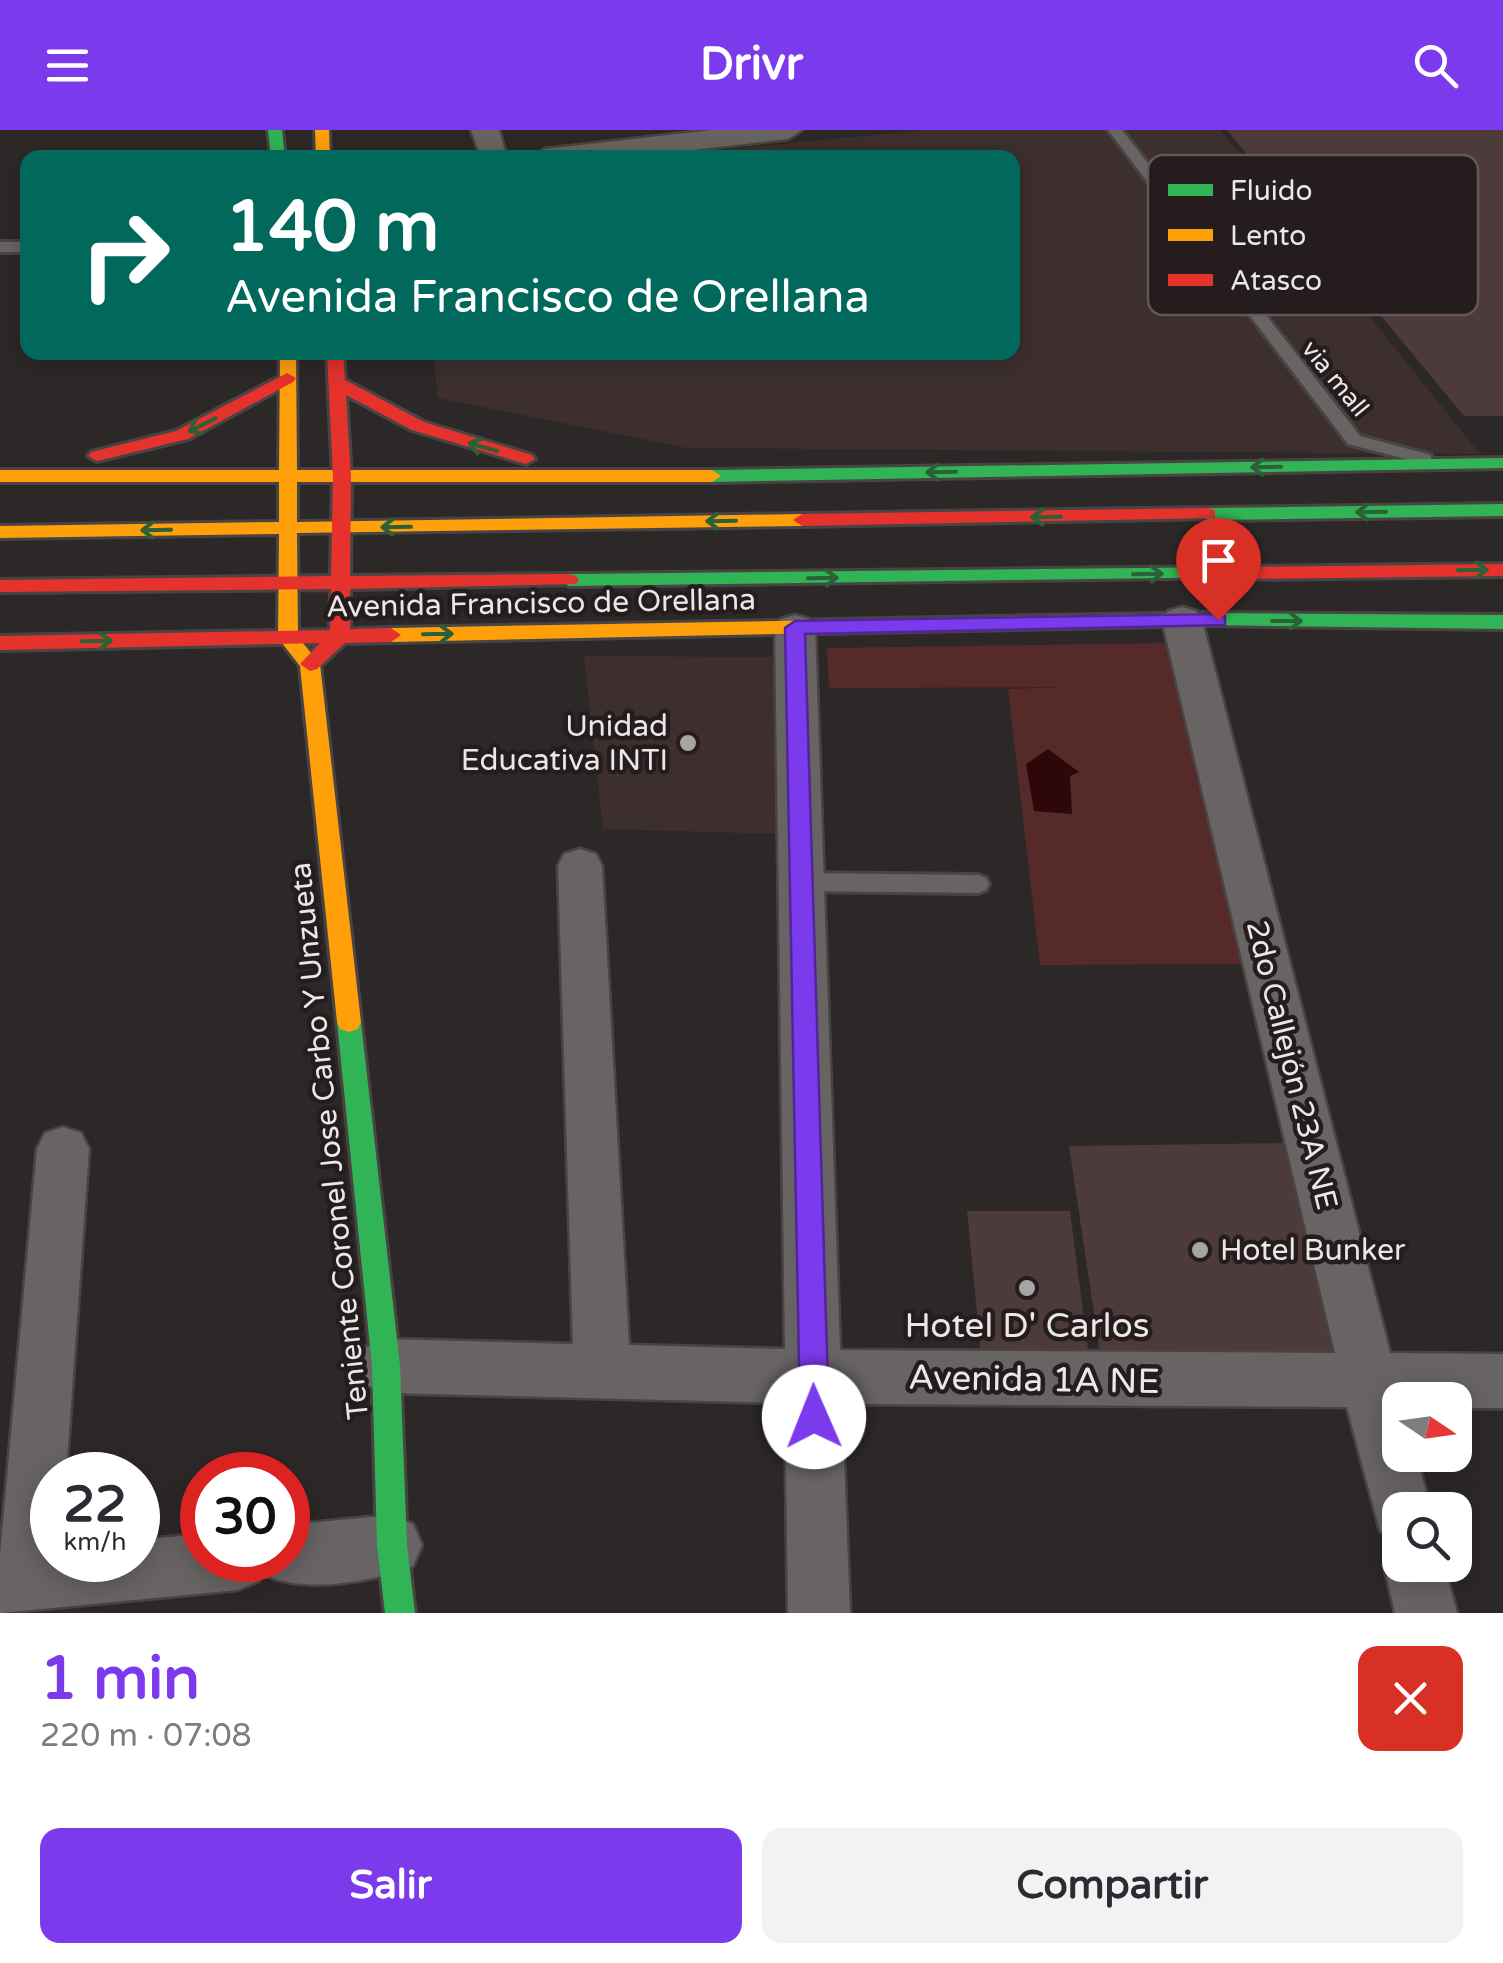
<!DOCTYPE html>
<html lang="es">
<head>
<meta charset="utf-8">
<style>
  :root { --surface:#fff; --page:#f2f2f3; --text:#2b2b33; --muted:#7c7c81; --accent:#7c3aed }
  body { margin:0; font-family:"Varela Round",sans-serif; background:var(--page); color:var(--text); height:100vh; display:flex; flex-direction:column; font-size:38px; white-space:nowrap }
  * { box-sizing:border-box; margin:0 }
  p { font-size:32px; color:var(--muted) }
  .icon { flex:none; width:55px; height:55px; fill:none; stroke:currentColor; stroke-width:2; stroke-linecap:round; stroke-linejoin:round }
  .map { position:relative; height:1483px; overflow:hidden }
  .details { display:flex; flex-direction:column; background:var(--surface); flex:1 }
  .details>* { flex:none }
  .top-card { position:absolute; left:20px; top:20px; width:1000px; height:210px; border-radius:20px; box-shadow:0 5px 25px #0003; background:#00695c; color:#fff; overflow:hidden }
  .needle { width:65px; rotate:103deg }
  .controls { position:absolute; left:1382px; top:1252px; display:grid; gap:20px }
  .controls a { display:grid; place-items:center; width:90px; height:90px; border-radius:20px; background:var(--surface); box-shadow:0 5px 25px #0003; font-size:50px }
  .speed { position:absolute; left:30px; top:1322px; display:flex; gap:20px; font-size:50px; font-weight:700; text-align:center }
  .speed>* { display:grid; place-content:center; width:130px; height:130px; border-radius:50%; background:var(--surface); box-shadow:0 5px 25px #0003; line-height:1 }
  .speed small { font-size:25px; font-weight:400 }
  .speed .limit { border:15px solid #d22; background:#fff; color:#111 }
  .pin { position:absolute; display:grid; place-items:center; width:85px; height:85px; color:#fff; margin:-102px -42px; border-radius:50% 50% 50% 0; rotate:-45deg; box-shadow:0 0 10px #0007 }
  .pin .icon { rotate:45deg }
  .me { position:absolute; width:110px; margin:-55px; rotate:359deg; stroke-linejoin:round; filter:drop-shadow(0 0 8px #0008) }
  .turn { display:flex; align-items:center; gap:35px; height:210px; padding:0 40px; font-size:45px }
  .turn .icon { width:130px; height:130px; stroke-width:2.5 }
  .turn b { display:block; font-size:70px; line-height:85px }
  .round { display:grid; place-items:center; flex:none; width:105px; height:105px; border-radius:20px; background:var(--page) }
  .headline { display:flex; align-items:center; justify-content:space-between; height:170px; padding:0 40px }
  h1 { font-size:60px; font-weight:700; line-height:75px; color:var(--accent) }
  .primary-button { display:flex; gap:20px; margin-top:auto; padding:20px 40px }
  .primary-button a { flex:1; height:115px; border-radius:20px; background:var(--accent); color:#fff; font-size:40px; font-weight:700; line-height:115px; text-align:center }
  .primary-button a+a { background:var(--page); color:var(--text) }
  header { display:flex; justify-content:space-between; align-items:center; height:130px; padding:0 40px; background:var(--accent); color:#fff; font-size:45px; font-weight:700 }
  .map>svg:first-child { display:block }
  .built { fill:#3c2f2e }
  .green { fill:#572a2a }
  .water { fill:#2d070a }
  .building { fill:#4d3b3b }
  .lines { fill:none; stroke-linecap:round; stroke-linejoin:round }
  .lane-casing { stroke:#484444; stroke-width:6 }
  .street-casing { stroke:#484444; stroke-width:5 }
  .fast-casing { stroke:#484444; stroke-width:6 }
  .slow-casing { stroke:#484444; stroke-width:6 }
  .jam-casing { stroke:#484444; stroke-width:6 }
  .lane { fill:#686464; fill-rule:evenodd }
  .street { fill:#686464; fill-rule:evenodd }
  .fast { fill:#30b455; fill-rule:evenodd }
  .slow { fill:#ff9f0a; fill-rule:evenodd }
  .jam { fill:#e5322d; fill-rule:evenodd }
  .oneway { stroke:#2a6136 }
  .route { fill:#7c3aed; stroke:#51269a; stroke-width:2.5 }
  .poi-dot { fill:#a9a4a4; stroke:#251d1d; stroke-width:4 }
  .labels { text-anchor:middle; stroke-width:9; stroke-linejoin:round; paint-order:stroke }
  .far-street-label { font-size:25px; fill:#ece6e6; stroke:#251d1d }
  .street-label { font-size:30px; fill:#ece6e6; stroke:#251d1d }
  .poi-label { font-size:30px; fill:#ece6e6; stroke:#251d1d; text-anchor:end }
  .near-poi-label { font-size:35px; fill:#ece6e6; stroke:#251d1d }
  .near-street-label { font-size:35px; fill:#ece6e6; stroke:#251d1d }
  .key { fill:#251d1d; stroke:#615959; stroke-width:2.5 }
  .key-label { font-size:28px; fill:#ece6e6 }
</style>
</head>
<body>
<header><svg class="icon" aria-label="menu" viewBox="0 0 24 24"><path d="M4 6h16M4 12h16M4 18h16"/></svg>Drivr<svg class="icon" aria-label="search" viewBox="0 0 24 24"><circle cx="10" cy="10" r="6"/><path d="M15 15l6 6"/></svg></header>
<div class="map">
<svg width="1503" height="1483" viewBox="0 0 1503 1483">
  <rect width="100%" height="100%" fill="#2d2828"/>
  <g class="built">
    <polygon points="923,0 1220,0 1480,324 687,318 438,268 433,223 1012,222 1012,28 650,27"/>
    <polygon points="584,526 785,527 780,704 603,699"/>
  </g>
  <polygon class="green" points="1167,513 1244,834 1040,835 1008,559 1073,557 829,558 827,518"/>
  <polygon class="water" points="1048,619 1079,642 1070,646 1072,684 1034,681 1026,634"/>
  <g class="building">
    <polygon points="1227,0 1503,0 1503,286 1464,286"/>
    <polygon points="1290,1013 1341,1223 1100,1223 1069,1016"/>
    <polygon points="967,1081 1070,1081 1090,1236 982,1234"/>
  </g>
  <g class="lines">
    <g class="lane-casing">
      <g id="lane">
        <polygon points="1108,0 1122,0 1360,306 1431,325 1431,333 1425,334 1348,314"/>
        <rect x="0" y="112" width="28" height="10"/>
        <polygon points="801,743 978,745 986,748 989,754 986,760 978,763 801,761 793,758 790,752 793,746"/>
      </g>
    </g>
    <g class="street-casing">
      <g id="street">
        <polygon points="471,0 499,0 505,21 501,27 481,27"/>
        <polygon points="713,0 802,0 788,9 625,28 531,28 545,19"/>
        <polygon points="1182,477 1196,481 1202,490 1390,1223 1503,1224 1503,1278 1455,1278 1455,1270 1400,1270 1400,1325 1416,1325 1431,1380 1400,1380 1400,1409 1380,1401 1347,1277 842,1274 850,1483 788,1483 785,1273 386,1263 366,1255 358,1236 366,1217 386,1209 573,1214 558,736 564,724 580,719 596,724 602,736 629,1215 785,1219 775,498 781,489 795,485 809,489 815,498 840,1220 1335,1223 1162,490 1168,481"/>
        <path d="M 63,997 L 81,1003 L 89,1019 L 66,1345 L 52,1345 L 52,1430 L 138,1430 L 138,1410 L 202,1404 L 202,1430 L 288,1430 L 288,1395 L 392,1385 L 413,1394 L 422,1415 L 413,1436 C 374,1452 306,1463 267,1446 L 264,1440 L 259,1451 L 238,1460 L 0,1483 L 0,1425 L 37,1019 L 45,1003 Z"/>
        <polygon points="1400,1411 1400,1435 1444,1435 1457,1483 1395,1483 1384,1435 1393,1414"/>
      </g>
    </g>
    <g class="fast-casing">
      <g id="fast">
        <polygon points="268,0 282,0 285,28 271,28"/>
        <polygon points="1503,328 1503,338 712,352 703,346 712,340"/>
        <polygon points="1503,374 1503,386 1208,390 1199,384 1208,378"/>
        <polygon points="1237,437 1244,439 1244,447 569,456 559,450 569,444"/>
        <polygon points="1208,483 1503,485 1503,499 1201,495 1198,490"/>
        <polygon points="349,882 358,885 361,892 400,1236 407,1415 415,1483 385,1483 377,1415 372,1236 337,892 340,885"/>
      </g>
    </g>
    <g class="slow-casing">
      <g id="slow">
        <polygon points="315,0 329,0 330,28 316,28"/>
        <polygon points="280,222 296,222 297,340 712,340 721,346 712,352 297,352 297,392 802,384 811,390 802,396 297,403 298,507 320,534 361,892 358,899 349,902 340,899 337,892 300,536 278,508 279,404 0,408 0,396 279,392 279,352 0,352 0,340 279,340"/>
        <polygon points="1208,483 1218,490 1215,495 391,512 381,505 391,498"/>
      </g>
    </g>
    <g class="jam-casing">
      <g id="jam">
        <polygon points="327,222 343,222 345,250 424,292 532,325 535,329 526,334 412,300 346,265 351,347 350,446 569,444 576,446 579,450 576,454 350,459 350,499 391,498 401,505 391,512 345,513 317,539 310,541 300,534 320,513 0,520 0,506 330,500 331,459 0,462 0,450 331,446 333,347"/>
        <polygon points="287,243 296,248 293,252 188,309 97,331 88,326 91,322 176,301"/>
        <polygon points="1208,378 1215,380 1215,388 802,396 793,390 802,384"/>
        <polygon points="1503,434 1503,446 1237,449 1227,443 1237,437"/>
      </g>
    </g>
    <use href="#lane" class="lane"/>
    <use href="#street" class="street"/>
    <use href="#fast" class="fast"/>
    <use href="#slow" class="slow"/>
    <use href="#jam" class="jam"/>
  </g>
  <defs><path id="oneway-shaft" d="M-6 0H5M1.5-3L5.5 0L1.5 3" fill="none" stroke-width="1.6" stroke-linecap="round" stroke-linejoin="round" transform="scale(2.5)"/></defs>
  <g class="oneway">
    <use href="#oneway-shaft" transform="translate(202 295) rotate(153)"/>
    <use href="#oneway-shaft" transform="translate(483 317) rotate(-164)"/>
    <use href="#oneway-shaft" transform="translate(1266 337) rotate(179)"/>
    <use href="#oneway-shaft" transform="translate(941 342) rotate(179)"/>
    <use href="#oneway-shaft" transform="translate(1371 382) rotate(179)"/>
    <use href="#oneway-shaft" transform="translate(1046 387) rotate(179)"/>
    <use href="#oneway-shaft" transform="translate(721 391) rotate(179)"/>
    <use href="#oneway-shaft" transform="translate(396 397) rotate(179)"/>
    <use href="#oneway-shaft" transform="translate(156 400) rotate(179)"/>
    <use href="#oneway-shaft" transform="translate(1473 440) rotate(-1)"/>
    <use href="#oneway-shaft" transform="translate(1148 444) rotate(-1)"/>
    <use href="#oneway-shaft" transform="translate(823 448) rotate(-1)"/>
    <use href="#oneway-shaft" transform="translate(1287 491)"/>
    <use href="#oneway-shaft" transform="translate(438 504) rotate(-1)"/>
    <use href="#oneway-shaft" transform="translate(97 511) rotate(-1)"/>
  </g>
  <polygon class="route" points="1218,484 1225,486 1225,495 805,504 829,1287 824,1297 814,1301 804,1297 800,1287 785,498 795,491"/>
  <g class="poi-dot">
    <circle cx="688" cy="613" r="10"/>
    <circle cx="1200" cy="1120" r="10"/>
    <circle cx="1027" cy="1158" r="10"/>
  </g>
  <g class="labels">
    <g class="far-street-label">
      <text transform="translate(1336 248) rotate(51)" y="9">via mall</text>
    </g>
    <g class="street-label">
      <text transform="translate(541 473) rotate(-1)" y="10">Avenida Francisco de Orellana</text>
      <text transform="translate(1292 935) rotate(76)" y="10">2do Callejón 23A NE</text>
      <text transform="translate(329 1011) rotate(-96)" y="10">Teniente Coronel Jose Carbo Y Unzueta</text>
    </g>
    <g class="poi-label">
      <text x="668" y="606">Unidad<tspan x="668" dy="34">Educativa INTI</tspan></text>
      <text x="1220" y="1130" text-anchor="start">Hotel Bunker</text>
    </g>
    <g class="near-poi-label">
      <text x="1027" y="1207">Hotel D' Carlos</text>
    </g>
    <g class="near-street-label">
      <text transform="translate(1034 1249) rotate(1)" y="12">Avenida 1A NE</text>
    </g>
  </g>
  <rect x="1148" y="25" width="330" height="160" rx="15" class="key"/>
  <rect x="1168" y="54" width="45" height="12" fill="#30b455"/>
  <rect x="1168" y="99" width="45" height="12" fill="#ff9f0a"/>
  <rect x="1168" y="144" width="45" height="12" fill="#e5322d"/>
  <g class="key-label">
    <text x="1230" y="70">Fluido</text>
    <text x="1230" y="115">Lento</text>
    <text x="1230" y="160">Atasco</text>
  </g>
</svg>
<div class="controls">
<a><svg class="needle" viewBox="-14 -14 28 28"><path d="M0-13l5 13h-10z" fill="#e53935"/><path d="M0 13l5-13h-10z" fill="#7c7c81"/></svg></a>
<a><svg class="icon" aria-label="search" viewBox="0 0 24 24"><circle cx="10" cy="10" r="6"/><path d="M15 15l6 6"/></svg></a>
</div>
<div class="speed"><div>22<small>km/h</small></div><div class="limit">30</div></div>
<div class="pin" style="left:1218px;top:490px;background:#d93025"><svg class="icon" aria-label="arrive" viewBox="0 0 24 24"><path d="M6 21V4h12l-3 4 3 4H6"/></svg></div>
<svg class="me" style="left:814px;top:1287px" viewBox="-20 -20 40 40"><circle r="19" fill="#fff"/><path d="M0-13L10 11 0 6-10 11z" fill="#7c3aed"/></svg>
<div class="top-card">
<div class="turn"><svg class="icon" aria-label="right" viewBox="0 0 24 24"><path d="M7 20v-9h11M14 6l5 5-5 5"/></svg><div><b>140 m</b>Avenida Francisco de Orellana</div></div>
</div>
</div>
<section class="details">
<div class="headline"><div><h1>1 min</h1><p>220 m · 07:08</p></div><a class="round" style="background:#d93025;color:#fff"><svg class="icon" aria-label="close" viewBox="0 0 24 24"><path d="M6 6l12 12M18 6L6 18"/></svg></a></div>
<div class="primary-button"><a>Salir</a><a>Compartir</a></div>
</section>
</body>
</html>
